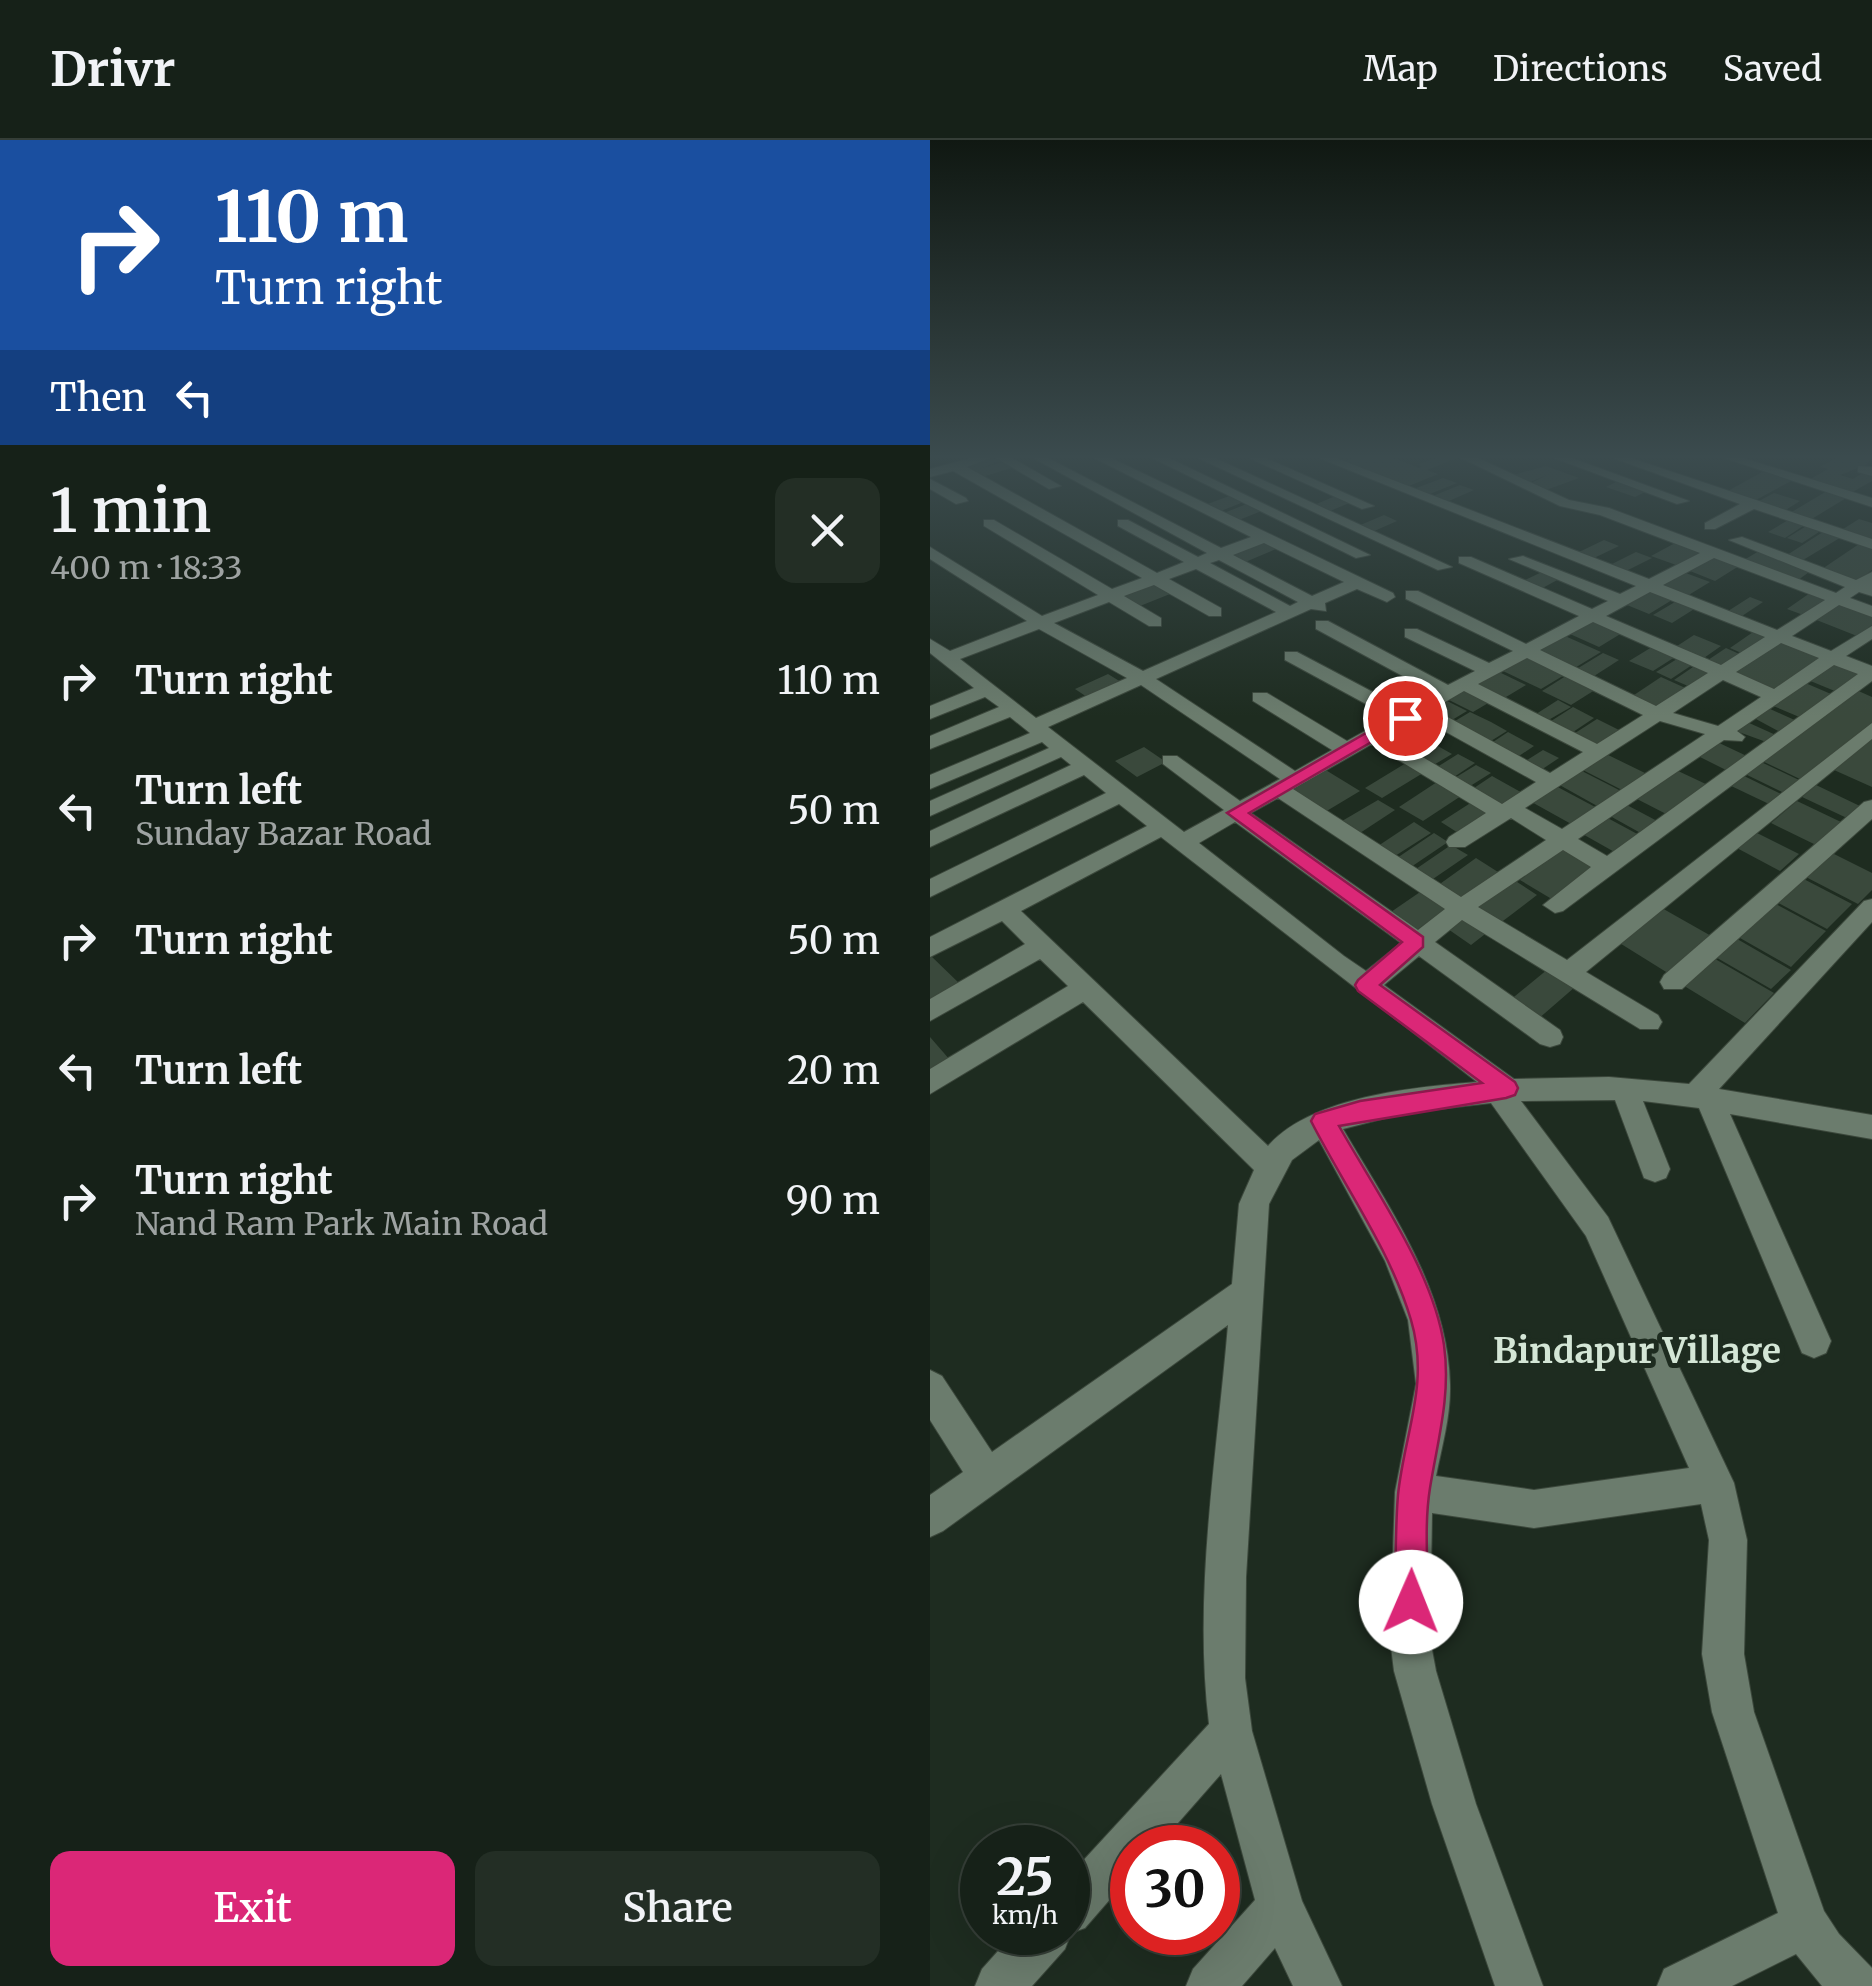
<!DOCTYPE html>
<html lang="en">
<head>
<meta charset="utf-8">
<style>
  :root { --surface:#162118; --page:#232e25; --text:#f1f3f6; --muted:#9ea3a2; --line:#353e37; --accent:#db2777 }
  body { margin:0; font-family:Merriweather,serif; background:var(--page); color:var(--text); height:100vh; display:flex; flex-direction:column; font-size:38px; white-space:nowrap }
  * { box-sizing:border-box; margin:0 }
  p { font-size:32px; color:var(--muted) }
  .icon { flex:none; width:55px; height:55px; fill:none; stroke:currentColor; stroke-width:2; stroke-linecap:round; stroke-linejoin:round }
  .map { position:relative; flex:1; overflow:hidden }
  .sheet { display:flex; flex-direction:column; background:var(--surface); width:930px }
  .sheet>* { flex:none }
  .guide { background:#1a4fa0; color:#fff; overflow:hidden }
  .speed { position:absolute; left:30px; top:1685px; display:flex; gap:20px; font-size:50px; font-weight:700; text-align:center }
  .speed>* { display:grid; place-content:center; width:130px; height:130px; border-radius:50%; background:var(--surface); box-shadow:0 10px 40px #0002,0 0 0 2px var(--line); line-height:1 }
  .speed small { font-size:25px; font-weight:400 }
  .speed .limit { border:15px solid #d22; background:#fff; color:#111 }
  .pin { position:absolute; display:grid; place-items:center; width:85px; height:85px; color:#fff; margin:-42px; border:5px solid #fff; border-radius:50%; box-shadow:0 2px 10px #0007 }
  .me { position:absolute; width:110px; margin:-55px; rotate:1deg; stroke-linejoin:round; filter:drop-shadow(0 0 8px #0008) }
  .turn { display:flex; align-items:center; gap:35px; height:210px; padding:0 50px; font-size:45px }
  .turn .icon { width:130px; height:130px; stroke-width:2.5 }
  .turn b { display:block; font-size:70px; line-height:85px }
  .then { display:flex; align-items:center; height:95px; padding:0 50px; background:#0003; gap:20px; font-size:38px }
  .round { display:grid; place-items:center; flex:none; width:105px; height:105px; border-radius:20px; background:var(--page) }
  .head { display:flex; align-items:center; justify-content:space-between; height:170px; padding:0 50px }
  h1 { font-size:60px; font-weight:600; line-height:75px }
  .primary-button { display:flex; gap:20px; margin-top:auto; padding:20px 50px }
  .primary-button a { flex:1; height:115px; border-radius:20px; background:var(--accent); color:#fff; font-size:40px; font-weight:600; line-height:115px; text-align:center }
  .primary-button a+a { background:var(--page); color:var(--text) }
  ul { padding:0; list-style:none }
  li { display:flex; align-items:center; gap:30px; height:130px; padding:0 50px }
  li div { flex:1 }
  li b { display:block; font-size:38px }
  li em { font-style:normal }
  header { display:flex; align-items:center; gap:60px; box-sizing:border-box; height:140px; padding:0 50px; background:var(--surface); border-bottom:2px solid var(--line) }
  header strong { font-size:48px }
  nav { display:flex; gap:55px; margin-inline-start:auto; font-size:35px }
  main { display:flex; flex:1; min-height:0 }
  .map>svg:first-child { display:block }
  .building { fill:#3a493c }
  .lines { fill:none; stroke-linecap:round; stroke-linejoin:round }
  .minor-casing { stroke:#3c483c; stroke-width:2 }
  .minor { fill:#6b7c6d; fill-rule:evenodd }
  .route { fill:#db2777; stroke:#8e194d; stroke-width:2.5 }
  .labels { text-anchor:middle; stroke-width:10; stroke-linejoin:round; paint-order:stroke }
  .near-neighbourhood-label { font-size:35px; font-weight:bold; fill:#d4e6d6; stroke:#1e2c20 }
</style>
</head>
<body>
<header>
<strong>Drivr</strong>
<nav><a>Map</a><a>Directions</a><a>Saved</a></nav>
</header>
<main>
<section class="sheet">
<div class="guide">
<div class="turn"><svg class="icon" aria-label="right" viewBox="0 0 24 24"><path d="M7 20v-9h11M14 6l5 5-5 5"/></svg><div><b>110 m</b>Turn right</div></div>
<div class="then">Then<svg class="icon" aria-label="left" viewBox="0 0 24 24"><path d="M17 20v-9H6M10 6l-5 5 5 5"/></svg></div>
</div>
<div class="head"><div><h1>1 min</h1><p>400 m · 18:33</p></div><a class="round"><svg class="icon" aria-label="close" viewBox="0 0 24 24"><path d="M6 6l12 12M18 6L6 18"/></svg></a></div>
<ul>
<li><svg class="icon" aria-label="right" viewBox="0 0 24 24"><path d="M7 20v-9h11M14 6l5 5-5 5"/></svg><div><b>Turn right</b></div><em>110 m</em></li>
<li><svg class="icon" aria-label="left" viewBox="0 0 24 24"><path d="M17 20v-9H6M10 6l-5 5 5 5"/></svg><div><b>Turn left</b><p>Sunday Bazar Road</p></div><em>50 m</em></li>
<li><svg class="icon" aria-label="right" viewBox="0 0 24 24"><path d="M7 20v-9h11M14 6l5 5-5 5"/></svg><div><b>Turn right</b></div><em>50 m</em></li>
<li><svg class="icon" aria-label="left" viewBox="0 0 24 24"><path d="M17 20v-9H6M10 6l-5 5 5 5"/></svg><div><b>Turn left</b></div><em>20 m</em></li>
<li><svg class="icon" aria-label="right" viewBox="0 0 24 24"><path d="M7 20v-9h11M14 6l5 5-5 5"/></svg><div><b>Turn right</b><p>Nand Ram Park Main Road</p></div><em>90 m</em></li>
</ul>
<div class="primary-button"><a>Exit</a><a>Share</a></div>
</section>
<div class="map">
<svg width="942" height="1846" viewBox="0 0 942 1846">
  <rect width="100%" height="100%" fill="#1e2c20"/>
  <g class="building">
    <polygon points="57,318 73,320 49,329 76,321 85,327 52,337 32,326"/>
    <polygon points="424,318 464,318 489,328 492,326 487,325 505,318 527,318 497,330 508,334 474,348 412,322"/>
    <polygon points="906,318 942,318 936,325 910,335 923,339 936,331 942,333 942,341 919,354 877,341 898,329 890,327"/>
    <polygon points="616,326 649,338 616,350 599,344 617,335 598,343 579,336"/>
    <polygon points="834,331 863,340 824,361 796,352"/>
    <polygon points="513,338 527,343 495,356 481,350"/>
    <polygon points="690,340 719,350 705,357 676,347"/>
    <polygon points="530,345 544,350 512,364 498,358"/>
    <polygon points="897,351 918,357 880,380 860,373"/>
    <polygon points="844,353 870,361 854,371 827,362"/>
    <polygon points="302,355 316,361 286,373 272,366"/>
    <polygon points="408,355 424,361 400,371 384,365"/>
    <polygon points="319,363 334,370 304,382 289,375"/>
    <polygon points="454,375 467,381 442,392 428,386"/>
    <polygon points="860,379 876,384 855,398 838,392"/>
    <polygon points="929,379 942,383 942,401 910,391"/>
    <polygon points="878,385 892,390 872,403 857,398"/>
    <polygon points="896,390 913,396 873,420 857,415"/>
    <polygon points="329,400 346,409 313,423 295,414"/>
    <polygon points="674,400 689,406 664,418 649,412"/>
    <polygon points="747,402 774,412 749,426 721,416"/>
    <polygon points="932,402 942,406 942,430 927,441 892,429"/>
    <polygon points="829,411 882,430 868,440 814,420"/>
    <polygon points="706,412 722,418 696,431 680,425"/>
    <polygon points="785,417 809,426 785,441 760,431"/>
    <polygon points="614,431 631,438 607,451 589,443"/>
    <polygon points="753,432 780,442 757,456 730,445"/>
    <polygon points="225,440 245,452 205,468 185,455"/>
    <polygon points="725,448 747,457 719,474 697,465"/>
    <polygon points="880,453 899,460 876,476 857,469"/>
    <polygon points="820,457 833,462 809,478 795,473"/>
    <polygon points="750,459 769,466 742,483 723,475"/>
    <polygon points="908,463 942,476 942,485 927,496 884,479"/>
    <polygon points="663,481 692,493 669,507 640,494"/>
    <polygon points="826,490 843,497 816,515 800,508"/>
    <polygon points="764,495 791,506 771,520 744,508"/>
    <polygon points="635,496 671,512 643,529 606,512"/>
    <polygon points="850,500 894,517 845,550 801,531"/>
    <polygon points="722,507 745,517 723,531 699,521"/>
    <polygon points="796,508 816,517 795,531 775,522"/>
    <polygon points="673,513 689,520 661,538 645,530"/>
    <polygon points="598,516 636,534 611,549 573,531"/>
    <polygon points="747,519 762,525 741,539 726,532"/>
    <polygon points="903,521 937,535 912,554 878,540"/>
    <polygon points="766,525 787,534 765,549 744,540"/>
    <polygon points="569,532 596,545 571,560 544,547"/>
    <polygon points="178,534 191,542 157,557 145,549"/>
    <polygon points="639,534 668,548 641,565 612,551"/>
    <polygon points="731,537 762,551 732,572 701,557"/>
    <polygon points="873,542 908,557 874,579 841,565"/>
    <polygon points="534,549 560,562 543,572 517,559"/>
    <polygon points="924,549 942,557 942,587 872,640 830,620"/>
    <polygon points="515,560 537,571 517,583 496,571"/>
    <polygon points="628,560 641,567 615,582 603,576"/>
    <polygon points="643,567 664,578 640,594 618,583"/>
    <polygon points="838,568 869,582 852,593 824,578"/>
    <polygon points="540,572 561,582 577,591 556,604 520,584"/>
    <polygon points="490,574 516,588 475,612 449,597"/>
    <polygon points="667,579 693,592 668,608 642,595"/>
    <polygon points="817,582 848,596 839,603 806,591"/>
    <polygon points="578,592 604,606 583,620 557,606"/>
    <polygon points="942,595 942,647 904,630"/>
    <polygon points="785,601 821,618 802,633 766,615"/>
    <polygon points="506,605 522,614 502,626 486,617"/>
    <polygon points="214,607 236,622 207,637 185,621"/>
    <polygon points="613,610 629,618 608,632 591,624"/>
    <polygon points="672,612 715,633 692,650 649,628"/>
    <polygon points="528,614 545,623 521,639 504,629"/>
    <polygon points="829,621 869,640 854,653 813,633"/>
    <polygon points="476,623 493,633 452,658 435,648"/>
    <polygon points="546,625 561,633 537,648 523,639"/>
    <polygon points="394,629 430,651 395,672 359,649"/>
    <polygon points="648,629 691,651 669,667 626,643"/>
    <polygon points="746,630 780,646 742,677 707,659"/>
    <polygon points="810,634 851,654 839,664 797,644"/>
    <polygon points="562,636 596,655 573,671 538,652"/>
    <polygon points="507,642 531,656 493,681 469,667"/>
    <polygon points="622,644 667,668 643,685 598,660"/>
    <polygon points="886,645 932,667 919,679 872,657"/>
    <polygon points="448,660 465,670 430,693 412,681"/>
    <polygon points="867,661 911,682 886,705 841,683"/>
    <polygon points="542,662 565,675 533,696 511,682"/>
    <polygon points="695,664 731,683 716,696 680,676"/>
    <polygon points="672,675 711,696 688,714 649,692"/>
    <polygon points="484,682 501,693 465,716 448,706"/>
    <polygon points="823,691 869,714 850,731 805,707"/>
    <polygon points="504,693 518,702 481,727 467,718"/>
    <polygon points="521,705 538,715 500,741 483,731"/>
    <polygon points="637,706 671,725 625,761 590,740"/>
    <polygon points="898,711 942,733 942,750 928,764 872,735"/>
    <polygon points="546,718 568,732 529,760 507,746"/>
    <polygon points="866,735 922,764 897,789 841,759"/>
    <polygon points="584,740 607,755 569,784 545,769"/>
    <polygon points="493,750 518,767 484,792 458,774"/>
    <polygon points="840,761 896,791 861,827 803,794"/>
    <polygon points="730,767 783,797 741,835 688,802"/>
    <polygon points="533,774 559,791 541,805 515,787"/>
    <polygon points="802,796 861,830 841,849 782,815"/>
    <polygon points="0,815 32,846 0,865"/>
    <polygon points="780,816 844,853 815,883 751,844"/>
    <polygon points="618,829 645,847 607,880 579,861"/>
    <polygon points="0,897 20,920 0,933"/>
  </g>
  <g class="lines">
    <g class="minor-casing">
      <g id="minor">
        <path d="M 41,318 L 60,318 L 37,327 L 227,433 L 254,422 L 188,386 L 188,380 L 198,380 L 268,417 L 277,413 L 103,318 L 118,318 L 291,408 L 321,397 L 164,318 L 181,318 L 463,453 L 465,457 L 457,462 L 427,449 L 395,463 L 396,471 L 381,469 L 226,539 L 365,631 L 402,610 L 323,561 L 323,553 L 337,553 L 417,601 L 460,577 L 355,520 L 355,512 L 367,512 L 475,569 L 504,553 L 386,489 L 386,481 L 398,481 L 518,545 L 545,531 L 475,497 L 475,489 L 487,489 L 559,523 L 583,511 L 476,459 L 476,451 L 488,451 L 596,504 L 649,476 L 529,423 L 529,417 L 541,417 L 662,469 L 678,461 L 579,419 L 593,416 L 690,454 L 706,446 L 389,318 L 406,318 L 719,439 L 770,413 L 670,375 L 630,366 L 531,318 L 548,318 L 639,360 L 679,368 L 906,453 L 915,447 L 799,400 L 812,397 L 926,440 L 942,432 L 942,456 L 929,452 L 920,458 L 942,466 L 942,477 L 909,465 L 862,496 L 901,511 L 942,486 L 942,499 L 916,516 L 942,526 L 942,541 L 633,771 L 625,773 L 613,765 L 661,727 L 633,710 L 548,767 L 637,820 L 942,583 L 942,599 L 656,832 L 728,875 L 732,882 L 728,889 L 710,889 L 532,780 L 505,802 L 630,890 L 633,897 L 630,904 L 620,907 L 610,904 L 489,816 L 454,845 L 584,939 L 679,937 L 759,944 L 934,761 L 942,759 L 942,782 L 789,949 L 942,975 L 942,999 L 800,974 L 901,1201 L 896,1213 L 884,1218 L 872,1213 L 769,968 L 713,961 L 740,1029 L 736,1038 L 725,1042 L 714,1038 L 685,960 L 591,961 L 678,1077 L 804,1343 L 817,1400 L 814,1514 L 824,1572 L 894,1771 L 909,1794 L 942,1828 L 942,1846 L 892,1846 L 866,1814 L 802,1846 L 727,1846 L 734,1829 L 848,1773 L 782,1572 L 772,1514 L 779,1400 L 771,1364 L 604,1388 L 502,1373 L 500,1499 L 506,1531 L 546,1664 L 613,1846 L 565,1846 L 502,1664 L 464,1531 L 460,1499 L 465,1352 L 486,1244 L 478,1180 L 455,1121 L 389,1000 L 362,1020 L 339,1064 L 316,1437 L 315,1538 L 322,1591 L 372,1761 L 412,1846 L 363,1846 L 345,1808 L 312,1846 L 256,1846 L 263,1829 L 325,1760 L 291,1634 L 226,1708 L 202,1708 L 202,1734 L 155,1788 L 141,1793 L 135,1809 L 102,1846 L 45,1846 L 52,1829 L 85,1792 L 138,1792 L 138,1737 L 279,1584 C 263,1453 287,1316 298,1185 L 13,1391 L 0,1397 L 0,1355 L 33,1332 L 0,1280 L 0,1230 L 12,1236 L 62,1312 L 302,1144 L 309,1064 L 324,1030 L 153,862 L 0,954 L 0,929 L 138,846 L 110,819 L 0,881 L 0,859 L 95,804 L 72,781 L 0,817 L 0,797 L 217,686 L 189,664 L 0,757 L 0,739 L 176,653 L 154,635 L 0,707 L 0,691 L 141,625 L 131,617 L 0,676 L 0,661 L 119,608 L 112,602 L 0,649 L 0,635 L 100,593 L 80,577 L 0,609 L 0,596 L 69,567 L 55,557 L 0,579 L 0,566 L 44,548 L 0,513 L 0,499 L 20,511 L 97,481 L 0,419 L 0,407 L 112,476 L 168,455 L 54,386 L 54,380 L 64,380 L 182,449 L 212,438 L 23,331 L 0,337 L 0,329 ZM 334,403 L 414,442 L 382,456 L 303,415 ZM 784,418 L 895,460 L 847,490 L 733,445 ZM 289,420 L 368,462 L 360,466 L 280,423 ZM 266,429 L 346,472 L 213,531 L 124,483 L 179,462 L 219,486 L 231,486 L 231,478 L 194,456 L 224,445 L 279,476 L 291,476 L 291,468 L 239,439 ZM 720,452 L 835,497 L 791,525 L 676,476 ZM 663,482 L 778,533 L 726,566 L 610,510 ZM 109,489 L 197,538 L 106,578 L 30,519 ZM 851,503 L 889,518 L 844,549 L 806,532 ZM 597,518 L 713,575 L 667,604 L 548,544 ZM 904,525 L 928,534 L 677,716 L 648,699 L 794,600 L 812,601 L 815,597 L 807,591 ZM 793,540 L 831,557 L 788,586 L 743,573 ZM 211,545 L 350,639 L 310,661 L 247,616 L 233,616 L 233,624 L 294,670 L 254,692 L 118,587 ZM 534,551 L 653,612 L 620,633 L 503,569 ZM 489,577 L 606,642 L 572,664 L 457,596 ZM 730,581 L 775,594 L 632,689 L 595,668 ZM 442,604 L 556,673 L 519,697 L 516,702 L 519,707 L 535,707 L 581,678 L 616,700 L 531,757 L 363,649 ZM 348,658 L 515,769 L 488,790 L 321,673 ZM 305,682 L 471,803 L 436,831 L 414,816 L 269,703 ZM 231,697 L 547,942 C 483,947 381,957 338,1006 L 91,771 ZM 561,963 L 656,1096 L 759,1328 L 604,1350 L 506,1336 C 512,1306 521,1275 520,1244 C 518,1150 459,1068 413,989 L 475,973 Z"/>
        <polygon points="66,318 82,318 131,346 119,349"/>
        <polygon points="222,318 239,318 440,415 426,418"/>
        <polygon points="268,318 285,318 522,427 508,430"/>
        <polygon points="319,318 336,318 444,366 432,369"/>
        <polygon points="624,318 642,318 759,361 747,364"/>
        <polygon points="683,318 701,318 942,399 942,409 824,369 785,389 775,389 775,383 810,364"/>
        <polygon points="794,318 813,318 942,358 942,367"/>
        <polygon points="928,326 942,327 942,336 928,332"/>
        <polygon points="0,339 36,358 38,361 26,364 0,349"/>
        <polygon points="942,660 942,679 752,849 734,849 730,842 734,835 934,662"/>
      </g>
    </g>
    <use href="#minor" class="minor"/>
  </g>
  <linearGradient id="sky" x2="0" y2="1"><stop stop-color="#101812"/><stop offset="0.55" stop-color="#3b4b4e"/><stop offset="1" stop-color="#3b4b4e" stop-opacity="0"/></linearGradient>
  <rect width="942" height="576" fill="url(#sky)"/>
  <path class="route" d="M 469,574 L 483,578 L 319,673 L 493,797 L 493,807 L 450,845 L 585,942 L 588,948 L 585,955 L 576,958 L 409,986 C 445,1050 503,1131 514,1205 C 521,1255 508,1299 500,1348 C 494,1385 498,1425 498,1462 L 493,1474 L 481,1479 L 470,1474 L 465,1462 C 466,1427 465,1390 468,1355 C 474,1294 500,1244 481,1180 C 460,1109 414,1046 381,981 L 385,974 L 430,961 L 552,943 L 428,851 L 425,845 L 428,840 L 472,802 L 297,673 Z"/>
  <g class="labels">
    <g class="near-neighbourhood-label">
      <text x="707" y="1223">Bindapur Village</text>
    </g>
  </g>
</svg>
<div class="speed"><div>25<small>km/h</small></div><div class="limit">30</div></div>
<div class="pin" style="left:475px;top:578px;background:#d93025"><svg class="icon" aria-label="arrive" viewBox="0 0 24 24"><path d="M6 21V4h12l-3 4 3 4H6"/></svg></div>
<svg class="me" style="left:481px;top:1462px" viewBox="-20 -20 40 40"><circle r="19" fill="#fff"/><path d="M0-13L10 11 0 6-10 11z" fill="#db2777"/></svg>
</div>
</main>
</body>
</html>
